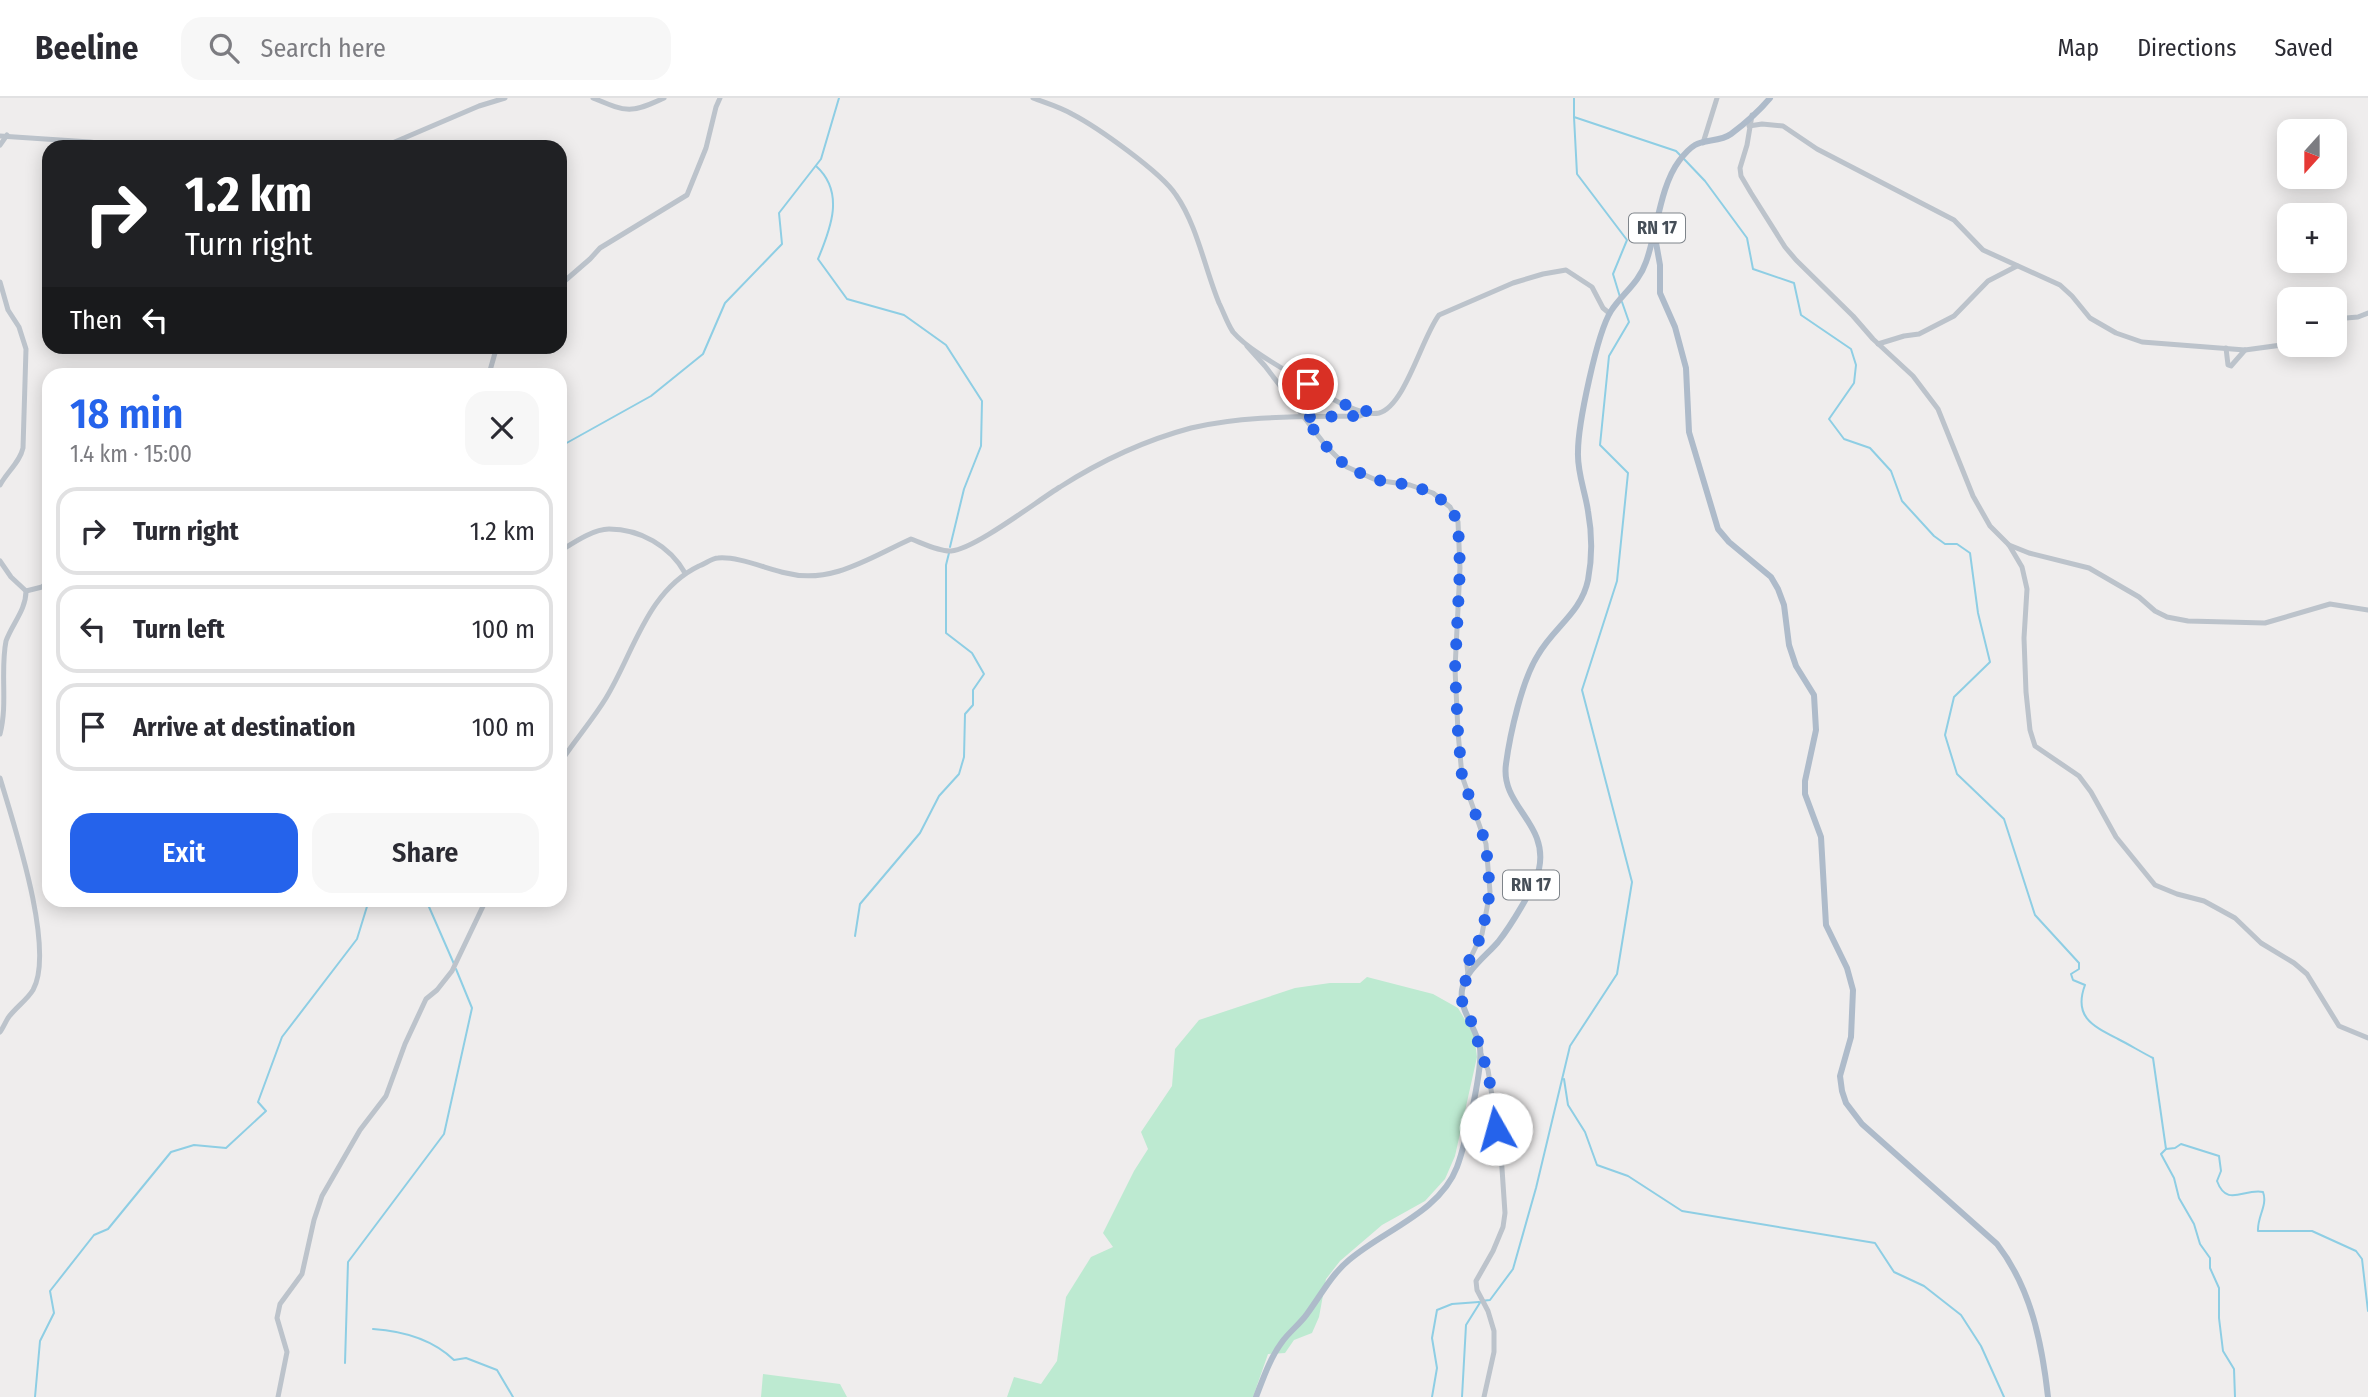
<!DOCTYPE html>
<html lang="en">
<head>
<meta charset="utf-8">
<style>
  :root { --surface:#fff; --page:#f7f7f7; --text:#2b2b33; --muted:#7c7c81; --line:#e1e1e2; --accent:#2563eb }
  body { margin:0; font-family:"Fira Sans Condensed",sans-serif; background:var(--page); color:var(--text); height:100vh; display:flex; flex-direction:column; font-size:26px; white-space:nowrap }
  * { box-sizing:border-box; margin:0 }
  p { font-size:23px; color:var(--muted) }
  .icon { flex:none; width:38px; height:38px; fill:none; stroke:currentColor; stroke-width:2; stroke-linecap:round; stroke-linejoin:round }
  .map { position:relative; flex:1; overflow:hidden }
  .drawer { position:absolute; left:42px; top:270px; width:525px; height:539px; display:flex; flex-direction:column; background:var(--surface); border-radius:21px; box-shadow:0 4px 18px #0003 }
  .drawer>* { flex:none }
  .guide { position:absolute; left:42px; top:42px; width:525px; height:214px; border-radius:21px; box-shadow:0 4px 18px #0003; background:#202124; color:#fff; overflow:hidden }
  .needle { width:46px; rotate:201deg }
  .fabs { position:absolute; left:2277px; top:21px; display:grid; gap:14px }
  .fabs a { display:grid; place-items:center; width:70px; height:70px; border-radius:14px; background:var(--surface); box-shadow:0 4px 18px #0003; font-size:35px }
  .pin { position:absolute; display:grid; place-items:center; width:60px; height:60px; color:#fff; margin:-30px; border:4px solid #fff; border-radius:50%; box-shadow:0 2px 7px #0007 }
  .me { position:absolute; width:77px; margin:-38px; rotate:353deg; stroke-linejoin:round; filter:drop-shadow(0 0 5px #0008) }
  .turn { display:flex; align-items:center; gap:24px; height:147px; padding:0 28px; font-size:32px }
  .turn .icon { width:91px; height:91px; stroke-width:2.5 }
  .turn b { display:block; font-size:49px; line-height:60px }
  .then { display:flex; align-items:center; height:66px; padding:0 28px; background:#0003; gap:14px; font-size:26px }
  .round { display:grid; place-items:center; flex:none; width:74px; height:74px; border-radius:21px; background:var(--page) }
  .overview { display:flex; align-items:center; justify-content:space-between; height:119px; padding:0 28px }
  h1 { font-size:42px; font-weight:600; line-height:52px; color:var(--accent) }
  .action { display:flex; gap:14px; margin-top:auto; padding:14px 28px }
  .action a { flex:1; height:80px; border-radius:21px; background:var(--accent); color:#fff; font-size:28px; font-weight:600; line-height:80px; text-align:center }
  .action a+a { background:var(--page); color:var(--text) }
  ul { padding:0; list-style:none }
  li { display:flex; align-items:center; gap:21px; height:88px; margin:0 14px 10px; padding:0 14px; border:4px solid var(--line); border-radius:21px }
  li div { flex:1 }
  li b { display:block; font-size:26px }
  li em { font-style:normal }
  header { display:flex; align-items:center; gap:42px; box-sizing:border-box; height:98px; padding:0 35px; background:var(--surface); border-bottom:2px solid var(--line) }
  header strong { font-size:33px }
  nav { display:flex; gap:38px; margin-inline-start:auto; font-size:24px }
  .search { width:490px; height:63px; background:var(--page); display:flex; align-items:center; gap:18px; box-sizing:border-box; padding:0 24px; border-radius:21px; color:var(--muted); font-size:26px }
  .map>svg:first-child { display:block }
  .green { fill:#bdead1 }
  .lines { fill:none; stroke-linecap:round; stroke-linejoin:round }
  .stream { stroke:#8ecee4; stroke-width:2 }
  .minor { stroke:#bcc3cb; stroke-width:5 }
  .major { stroke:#aebbca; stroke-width:6 }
  .route { stroke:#2563eb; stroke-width:12; stroke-dasharray:0 21.6 }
  .labels { text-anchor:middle; stroke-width:7; stroke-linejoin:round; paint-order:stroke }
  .shield { fill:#fff; stroke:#7e848a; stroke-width:2 }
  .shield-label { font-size:18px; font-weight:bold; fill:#464f58 }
</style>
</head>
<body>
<header>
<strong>Beeline</strong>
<div class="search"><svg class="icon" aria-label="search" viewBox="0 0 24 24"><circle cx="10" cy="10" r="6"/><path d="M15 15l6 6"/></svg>Search here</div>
<nav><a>Map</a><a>Directions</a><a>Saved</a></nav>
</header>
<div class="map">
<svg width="2368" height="1299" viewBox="0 0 2368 1299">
  <rect width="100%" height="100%" fill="#efeded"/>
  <g class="green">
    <polygon points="1367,879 1433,896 1458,910 1474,937 1477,959 1455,1058 1445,1081 1425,1103 1382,1127 1340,1163 1326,1181 1319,1219 1312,1235 1294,1242 1285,1255 1268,1256 1253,1299 1007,1299 1014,1279 1041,1286 1057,1263 1066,1199 1091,1159 1113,1149 1103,1135 1134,1073 1148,1051 1141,1034 1172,988 1175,951 1199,922 1295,890 1330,885 1360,885"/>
    <polygon points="763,1276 840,1286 847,1299 761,1299"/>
  </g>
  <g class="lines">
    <g class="stream">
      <polyline points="1574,0 1574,19 1676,53 1680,57"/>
      <polyline points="1574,19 1577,76 1627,142 1613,176 1620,199"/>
      <path d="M 1684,61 L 1705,83 L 1747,140 L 1753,171 L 1794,185 L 1801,217 L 1851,251 L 1856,267 L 1854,285 L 1829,321 L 1844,341 L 1870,350 L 1891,373 L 1902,403 L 1934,438 L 1945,446 L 1957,446 L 1970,455 L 1978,515 L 1990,564 L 1954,599 L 1945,637 L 1957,676 L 2004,721 L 2035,817 L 2079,865 L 2079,871 L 2071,876 L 2073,882 L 2085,887 C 2073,919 2093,928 2118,941 C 2130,947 2141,954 2153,960 L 2166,1051 L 2175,1050 L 2181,1046 L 2219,1058 L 2221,1073 L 2217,1083 C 2227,1110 2244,1090 2263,1094 C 2268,1107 2257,1119 2258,1133 L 2312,1133 L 2356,1153 L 2362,1161 L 2368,1213"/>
      <path d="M 816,68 C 845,94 831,130 818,161 L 847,201 L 904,217 L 946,247 L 982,303 L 981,348 L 964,391 L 950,449"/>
      <polyline points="560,358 563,347 651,298 703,256 725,205 782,146 779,115 821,61 839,0"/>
      <polyline points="426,802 454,866"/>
      <polyline points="855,838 860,806 920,735 939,698 959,676 964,659 965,616 973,607 973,592 984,576 972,555 946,535 946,467 949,455"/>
      <polyline points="1564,981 1568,1007 1585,1034 1597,1067 1628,1078 1682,1113 1875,1145 1894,1174 1924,1188 1961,1217 1981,1248 2004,1299"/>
      <polyline points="2166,1051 2161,1056 2174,1080 2179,1100 2194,1126 2200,1146 2210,1160 2210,1170 2219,1190 2219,1220 2223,1253 2234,1271 2235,1299"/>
      <path d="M 373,1231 C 403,1233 432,1241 454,1262 L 466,1260 L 497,1272 L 513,1299"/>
      <polyline points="345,1265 348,1164 444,1036 472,910 456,871"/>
      <polyline points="35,1299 40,1243 54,1215 50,1193 94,1137 108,1131 171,1054 194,1047 226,1050 266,1013 258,1004 282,939 357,841 369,802"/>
      <polyline points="1432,1299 1437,1270 1432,1240 1437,1212 1452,1206 1479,1204"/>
      <polyline points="1462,1299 1466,1227 1481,1203 1490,1202 1513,1171 1536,1090 1570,948 1617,876 1632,784 1582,592 1617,483 1628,375 1600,347 1609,258 1629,224 1622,204"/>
    </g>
    <g class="minor">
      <path d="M 593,0 C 627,14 630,16 664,0"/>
      <path d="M 1033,0 C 1046,5 1060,9 1072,16 C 1097,29 1161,74 1176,97 C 1197,127 1205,171 1219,205 C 1224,215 1227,225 1233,234 C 1250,254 1293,276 1316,291 C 1330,300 1362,319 1379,315 C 1405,308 1422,239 1439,217 L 1513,185 L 1543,176 L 1566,172 L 1592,189 L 1603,210 L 1609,215"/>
      <polyline points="1752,17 1747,47 1740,70 1741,78 1751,95 1785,149 1796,162 1853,218 1873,241 1913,278 1938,311 1973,398 1990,428 2009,447 2022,469 2027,491 2024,540 2026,594 2030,632 2035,648 2079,678 2091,694 2116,739 2155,787 2177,796 2204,803 2235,820 2261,845 2294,865 2307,876 2339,928 2368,940"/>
      <polyline points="1749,28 1762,26 1783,28 1817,51 1954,122 1983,152 2060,187 2072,198 2090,220 2116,235 2142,244 2245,252 2289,246"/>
      <polyline points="0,38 90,44 126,49"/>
      <polyline points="1703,45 1717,0"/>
      <polyline points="0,47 7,37"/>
      <polyline points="383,49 479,8 505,0"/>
      <path d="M 0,184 L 8,212 L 19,229 L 26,251 L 23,350 C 20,364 7,374 0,387"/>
      <polyline points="560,187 590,161 600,150 687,97 706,50 716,9 720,0"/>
      <polyline points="2334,221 2358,219 2368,215"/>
      <polyline points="1878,246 1904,238 1919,236 1954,218 1988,183 2017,168"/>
      <polyline points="1247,248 1265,268 1326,348 1347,369 1376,382 1410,387 1433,395 1450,409 1458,424 1460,470 1455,571 1458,634 1462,678 1486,746 1490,794 1482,836 1467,867 1468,877"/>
      <polyline points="2226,250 2228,267 2231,268 2245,252"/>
      <polyline points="489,276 497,248"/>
      <polyline points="2009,447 2029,455 2089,470 2139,499 2155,513 2167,519 2188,523 2265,525 2330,506 2368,512"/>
      <path d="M 560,453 C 573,445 593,431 609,431 C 640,431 670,448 685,475"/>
      <path d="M 0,463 L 11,479 L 26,493 C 26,512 12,526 6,543 C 0,573 8,606 0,636"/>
      <polyline points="26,493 42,489 49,483"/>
      <path d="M 560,665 C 574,643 592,623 606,600 C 634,554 647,493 699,468 C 705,466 712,460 718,460 C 737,458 767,471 786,475 C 831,487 871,459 911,441 C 922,445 940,454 951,453 C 975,451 1037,403 1060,389 C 1099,364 1146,342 1191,330 C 1246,317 1304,319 1360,318 L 1370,314"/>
      <path d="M 0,680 C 13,724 56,851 33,892 C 27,902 15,910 8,920 C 5,925 3,930 0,934"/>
      <polyline points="1481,956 1488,972 1501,1056 1505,1115 1503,1129 1493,1153 1476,1183 1477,1192 1488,1213 1494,1233 1494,1254 1484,1299"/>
      <polyline points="278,1299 287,1254 277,1220 280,1206 302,1176 314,1122 322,1098 360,1032 386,998 405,946 426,901 437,892 452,873 486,802"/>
    </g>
    <g class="major">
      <path d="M 1655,139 L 1660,167 L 1660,195 L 1675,229 L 1686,270 L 1689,334 L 1718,431 L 1729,444 L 1771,479 L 1778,491 L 1784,507 L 1789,547 L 1796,568 L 1814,597 L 1816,632 L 1805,683 L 1805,696 L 1821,739 L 1826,827 L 1847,870 L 1853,892 L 1851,939 L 1840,978 L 1842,993 L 1846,1005 L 1862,1026 L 1997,1146 C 2031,1190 2042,1245 2048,1299"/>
      <path d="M 1256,1299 C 1263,1281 1270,1260 1282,1244 C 1289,1234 1300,1226 1307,1216 C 1321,1197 1331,1177 1349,1162 C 1384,1132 1440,1114 1457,1069 C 1465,1047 1483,971 1480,950 C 1477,930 1459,913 1462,892 C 1465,873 1486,858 1498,844 C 1510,829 1535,789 1539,771 C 1549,725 1500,708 1506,666 C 1510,636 1522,582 1538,557 C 1554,529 1581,515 1588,482 C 1592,461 1592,435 1588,413 C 1585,393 1577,374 1578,354 C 1578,326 1597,235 1611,213 C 1622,196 1639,185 1646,164 C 1657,134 1660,88 1679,63 C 1682,59 1690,50 1695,47 C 1705,41 1720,44 1731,36 C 1743,27 1760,12 1770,0"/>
    </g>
  </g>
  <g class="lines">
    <polyline class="route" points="1308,286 1336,304 1370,314 1360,318 1304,319 1326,348 1347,369 1376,382 1410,387 1433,395 1450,409 1458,424 1460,470 1455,571 1458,634 1462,678 1486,746 1490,794 1482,836 1467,867 1468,877 1462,891 1462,903 1475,932 1481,956 1488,972 1496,1031"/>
  </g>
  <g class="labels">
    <g class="shield">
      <rect x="1629" y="115.5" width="56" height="29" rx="5"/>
      <rect x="1503" y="772.5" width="56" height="29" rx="5"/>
    </g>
    <g class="shield-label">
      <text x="1657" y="136">RN 17</text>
      <text x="1531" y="793">RN 17</text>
    </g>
  </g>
</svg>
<div class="fabs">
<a><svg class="needle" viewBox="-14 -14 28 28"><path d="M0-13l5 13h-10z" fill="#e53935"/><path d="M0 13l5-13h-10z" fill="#7c7c81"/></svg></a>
<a>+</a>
<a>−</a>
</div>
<div class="pin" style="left:1308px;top:286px;background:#d93025"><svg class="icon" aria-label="arrive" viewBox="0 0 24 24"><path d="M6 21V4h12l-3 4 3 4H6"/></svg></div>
<svg class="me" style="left:1496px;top:1031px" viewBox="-20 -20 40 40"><circle r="19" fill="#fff"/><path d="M0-13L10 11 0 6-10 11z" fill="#2563eb"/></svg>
<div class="guide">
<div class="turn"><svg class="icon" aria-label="right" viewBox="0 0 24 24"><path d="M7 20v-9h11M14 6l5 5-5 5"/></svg><div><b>1.2 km</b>Turn right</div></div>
<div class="then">Then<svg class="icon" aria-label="left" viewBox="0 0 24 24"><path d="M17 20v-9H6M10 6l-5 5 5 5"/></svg></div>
</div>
<section class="drawer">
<div class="overview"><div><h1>18 min</h1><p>1.4 km · 15:00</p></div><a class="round"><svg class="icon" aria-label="close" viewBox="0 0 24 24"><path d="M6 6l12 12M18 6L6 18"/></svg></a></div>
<ul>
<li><svg class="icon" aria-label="right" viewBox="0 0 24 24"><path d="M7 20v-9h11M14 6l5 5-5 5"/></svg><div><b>Turn right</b></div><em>1.2 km</em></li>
<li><svg class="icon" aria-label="left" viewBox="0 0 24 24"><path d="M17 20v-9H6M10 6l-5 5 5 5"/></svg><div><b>Turn left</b></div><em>100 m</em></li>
<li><svg class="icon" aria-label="arrive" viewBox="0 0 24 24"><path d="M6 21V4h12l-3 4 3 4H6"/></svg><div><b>Arrive at destination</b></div><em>100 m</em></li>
</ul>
<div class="action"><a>Exit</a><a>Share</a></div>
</section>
</div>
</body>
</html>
